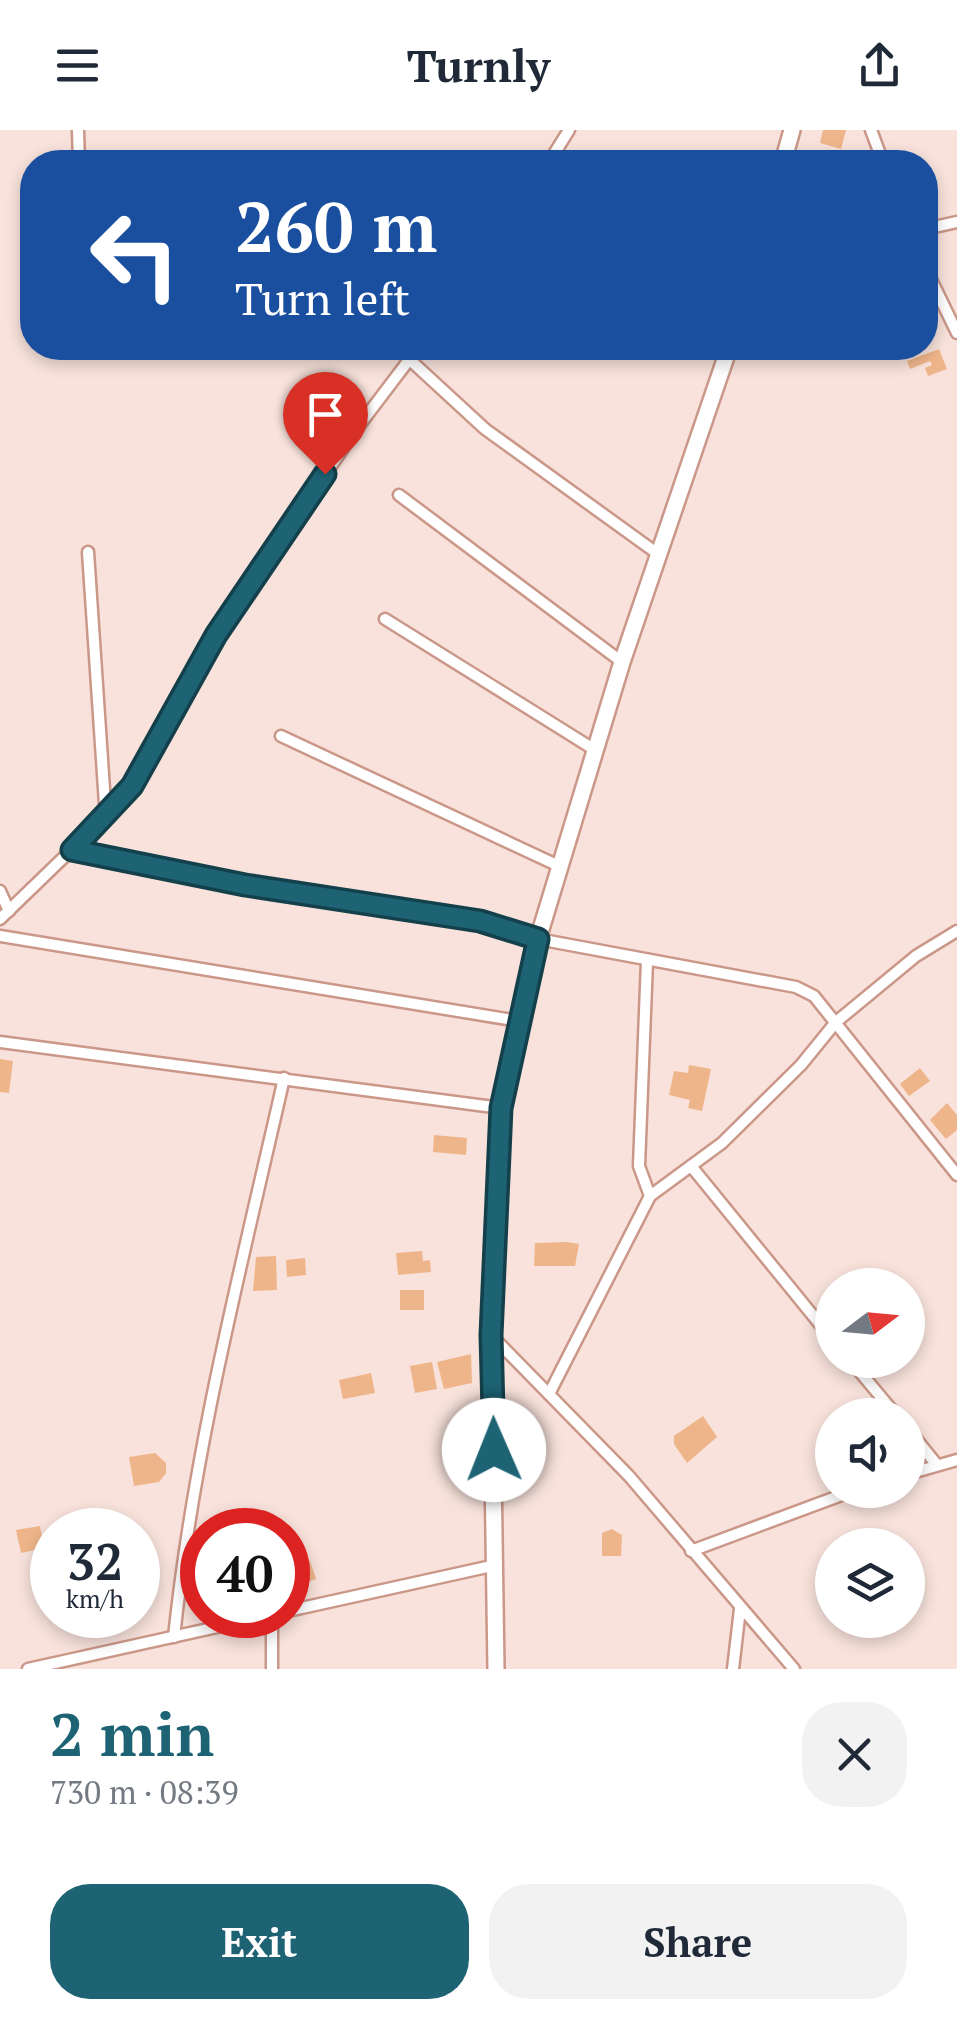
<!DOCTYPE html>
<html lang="en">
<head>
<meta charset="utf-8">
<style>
  :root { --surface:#fff; --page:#f2f2f3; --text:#1f2937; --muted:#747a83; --accent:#1d6374 }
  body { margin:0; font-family:"PT Serif",serif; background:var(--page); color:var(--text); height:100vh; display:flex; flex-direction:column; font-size:38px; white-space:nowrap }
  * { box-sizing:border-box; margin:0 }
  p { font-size:32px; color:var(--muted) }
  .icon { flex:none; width:55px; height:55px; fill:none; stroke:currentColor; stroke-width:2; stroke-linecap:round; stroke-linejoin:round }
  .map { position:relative; height:1539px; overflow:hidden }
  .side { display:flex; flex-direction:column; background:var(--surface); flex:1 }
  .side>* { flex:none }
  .banner { position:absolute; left:20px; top:20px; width:918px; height:210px; border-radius:40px; box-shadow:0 5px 15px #0003; background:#1a4fa0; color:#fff; overflow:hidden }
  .needle { width:65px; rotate:74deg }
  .controls { position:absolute; left:815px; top:1138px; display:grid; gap:20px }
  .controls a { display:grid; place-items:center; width:110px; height:110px; border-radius:50%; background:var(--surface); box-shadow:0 5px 15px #0003; font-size:50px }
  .speed { position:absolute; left:30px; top:1378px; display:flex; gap:20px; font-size:50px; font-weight:700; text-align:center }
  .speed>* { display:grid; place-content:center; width:130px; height:130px; border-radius:50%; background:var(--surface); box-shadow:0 5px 15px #0003; line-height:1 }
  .speed small { font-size:25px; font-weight:400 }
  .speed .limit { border:15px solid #d22; background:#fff; color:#111 }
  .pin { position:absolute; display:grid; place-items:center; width:85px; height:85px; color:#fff; margin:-102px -42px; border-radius:50% 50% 50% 0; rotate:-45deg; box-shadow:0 0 10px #0007 }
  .pin .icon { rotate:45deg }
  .me { position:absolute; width:110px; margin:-55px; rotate:359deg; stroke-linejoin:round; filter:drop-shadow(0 0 8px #0008) }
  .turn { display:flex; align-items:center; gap:35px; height:210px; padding:0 50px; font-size:45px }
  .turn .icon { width:130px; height:130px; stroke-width:2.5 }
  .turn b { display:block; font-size:70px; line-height:85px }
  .round { display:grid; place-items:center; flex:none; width:105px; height:105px; border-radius:40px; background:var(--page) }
  .overview { display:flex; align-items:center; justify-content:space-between; height:170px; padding:0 50px }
  h1 { font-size:60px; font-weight:600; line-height:75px; color:var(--accent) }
  .action { display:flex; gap:20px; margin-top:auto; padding:20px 50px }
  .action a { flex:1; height:115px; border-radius:40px; background:var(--accent); color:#fff; font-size:40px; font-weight:600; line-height:115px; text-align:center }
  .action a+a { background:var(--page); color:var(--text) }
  header { display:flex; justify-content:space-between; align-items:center; height:130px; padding:0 50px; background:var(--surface); font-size:45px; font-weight:600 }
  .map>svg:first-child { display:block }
  .building { fill:#efb58a }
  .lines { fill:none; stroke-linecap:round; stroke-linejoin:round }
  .street-casing { stroke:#ca9788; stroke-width:15 }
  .secondary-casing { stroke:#ca9788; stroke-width:20 }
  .street { stroke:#fff; stroke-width:10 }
  .secondary { stroke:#fff; stroke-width:15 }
  .route-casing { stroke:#13404b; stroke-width:25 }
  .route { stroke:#1d6374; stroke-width:18 }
</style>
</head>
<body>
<header><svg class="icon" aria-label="menu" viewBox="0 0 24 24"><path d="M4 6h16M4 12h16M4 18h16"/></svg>Turnly<svg class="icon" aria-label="share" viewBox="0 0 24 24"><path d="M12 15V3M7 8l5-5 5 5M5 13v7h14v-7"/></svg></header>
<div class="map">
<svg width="957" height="1539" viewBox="0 0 957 1539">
  <rect width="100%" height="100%" fill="#f8e2db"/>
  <g class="building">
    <polygon points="823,0 846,0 841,19 820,13"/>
    <polygon points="939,219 947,239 928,246 925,238 932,235 930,231 910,239 907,231"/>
    <polygon points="0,929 13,931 9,963 0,962"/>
    <polygon points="689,935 711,939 702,981 688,978 690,970 669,965 674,941 688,943"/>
    <polygon points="920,938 930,951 909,966 900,954"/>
    <polygon points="947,973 957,985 957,1000 946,1009 930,990"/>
    <polygon points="434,1005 467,1008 466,1025 433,1022"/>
    <polygon points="567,1112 579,1114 575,1136 534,1136 535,1113"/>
    <polygon points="422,1121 423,1131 430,1130 431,1142 398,1145 396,1123"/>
    <polygon points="276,1126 277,1160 253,1161 256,1127"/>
    <polygon points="305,1128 306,1145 287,1147 286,1130"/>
    <rect x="400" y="1160" width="24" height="20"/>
    <polygon points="471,1224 472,1253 444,1259 437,1232"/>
    <polygon points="432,1232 437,1259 415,1263 410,1236"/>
    <polygon points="371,1243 375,1263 343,1269 339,1250"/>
    <polygon points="703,1286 717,1307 687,1333 674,1314 674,1306"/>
    <polygon points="155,1323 166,1333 166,1343 159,1352 134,1356 129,1327"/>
    <polygon points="40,1396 44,1418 21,1423 16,1400"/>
    <polygon points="612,1399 622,1405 621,1426 602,1426 602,1403"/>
    <polygon points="310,1431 316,1449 288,1458 288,1438"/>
  </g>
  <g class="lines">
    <g class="street-casing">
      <g id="street">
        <polyline points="78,0 79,32"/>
        <polyline points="871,0 883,32"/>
        <polyline points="549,32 569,0"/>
        <polyline points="925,99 957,92"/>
        <polyline points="925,137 957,203"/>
        <polyline points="409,229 485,299 658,424"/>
        <polyline points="399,365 622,532"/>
        <polyline points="88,422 106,689"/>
        <polyline points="385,489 595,620"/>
        <polyline points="281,606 561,737"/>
        <polyline points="72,720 245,755 480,791 538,809 796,857 814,866 957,1045"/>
        <polyline points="0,761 9,781"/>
        <polyline points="0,789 121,672 217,505 352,305 418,218"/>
        <polyline points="0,806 519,891"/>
        <polyline points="647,831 639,1036 650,1066"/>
        <polyline points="0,912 501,978"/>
        <polyline points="691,1036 832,1209"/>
        <polyline points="491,1205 629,1346 794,1539"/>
        <polyline points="850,1230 896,1285"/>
        <polyline points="549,1264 650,1066 722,1013 801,935 836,892 916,826 957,801"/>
        <polyline points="908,1299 937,1335"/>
        <polyline points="908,1344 957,1330"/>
        <polyline points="691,1421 855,1360"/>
        <polyline points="288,1481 496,1435"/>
        <polyline points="272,1485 272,1539"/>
        <path d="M 174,1507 C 194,1317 242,1134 284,948"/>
        <polyline points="28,1539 271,1485"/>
        <polyline points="733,1539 740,1479"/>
      </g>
    </g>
    <g class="secondary-casing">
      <g id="secondary">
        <polyline points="783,32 792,0"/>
        <polyline points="496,1539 491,1205 501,978 538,809 622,532 729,218"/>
      </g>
    </g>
    <use href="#street" class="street"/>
    <use href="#secondary" class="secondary"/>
  </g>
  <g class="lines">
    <g class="route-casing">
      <polyline id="route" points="325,344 216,505 132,656 72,720 245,755 480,791 538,809 501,978 491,1205 494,1320"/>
    </g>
    <use href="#route" class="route"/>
  </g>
</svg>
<div class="controls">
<a><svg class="needle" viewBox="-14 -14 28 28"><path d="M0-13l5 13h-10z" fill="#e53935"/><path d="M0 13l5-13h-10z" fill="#747a83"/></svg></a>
<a><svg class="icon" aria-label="sound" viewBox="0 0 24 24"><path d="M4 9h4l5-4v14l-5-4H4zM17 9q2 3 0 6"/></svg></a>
<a><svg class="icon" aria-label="layers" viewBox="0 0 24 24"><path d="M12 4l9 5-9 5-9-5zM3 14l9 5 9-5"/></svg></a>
</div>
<div class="speed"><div>32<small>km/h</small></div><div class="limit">40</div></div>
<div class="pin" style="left:325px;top:344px;background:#d93025"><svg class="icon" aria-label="arrive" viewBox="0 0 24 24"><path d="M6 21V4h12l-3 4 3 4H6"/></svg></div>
<svg class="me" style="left:494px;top:1320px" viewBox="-20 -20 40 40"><circle r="19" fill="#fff"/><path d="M0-13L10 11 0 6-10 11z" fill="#1d6374"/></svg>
<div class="banner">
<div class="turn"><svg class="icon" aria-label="left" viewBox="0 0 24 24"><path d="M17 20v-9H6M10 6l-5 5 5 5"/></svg><div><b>260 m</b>Turn left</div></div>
</div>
</div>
<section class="side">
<div class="overview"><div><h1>2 min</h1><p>730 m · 08:39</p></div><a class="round"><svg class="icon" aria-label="close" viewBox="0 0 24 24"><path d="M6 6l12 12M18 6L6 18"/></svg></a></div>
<div class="action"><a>Exit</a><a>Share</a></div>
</section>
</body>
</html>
